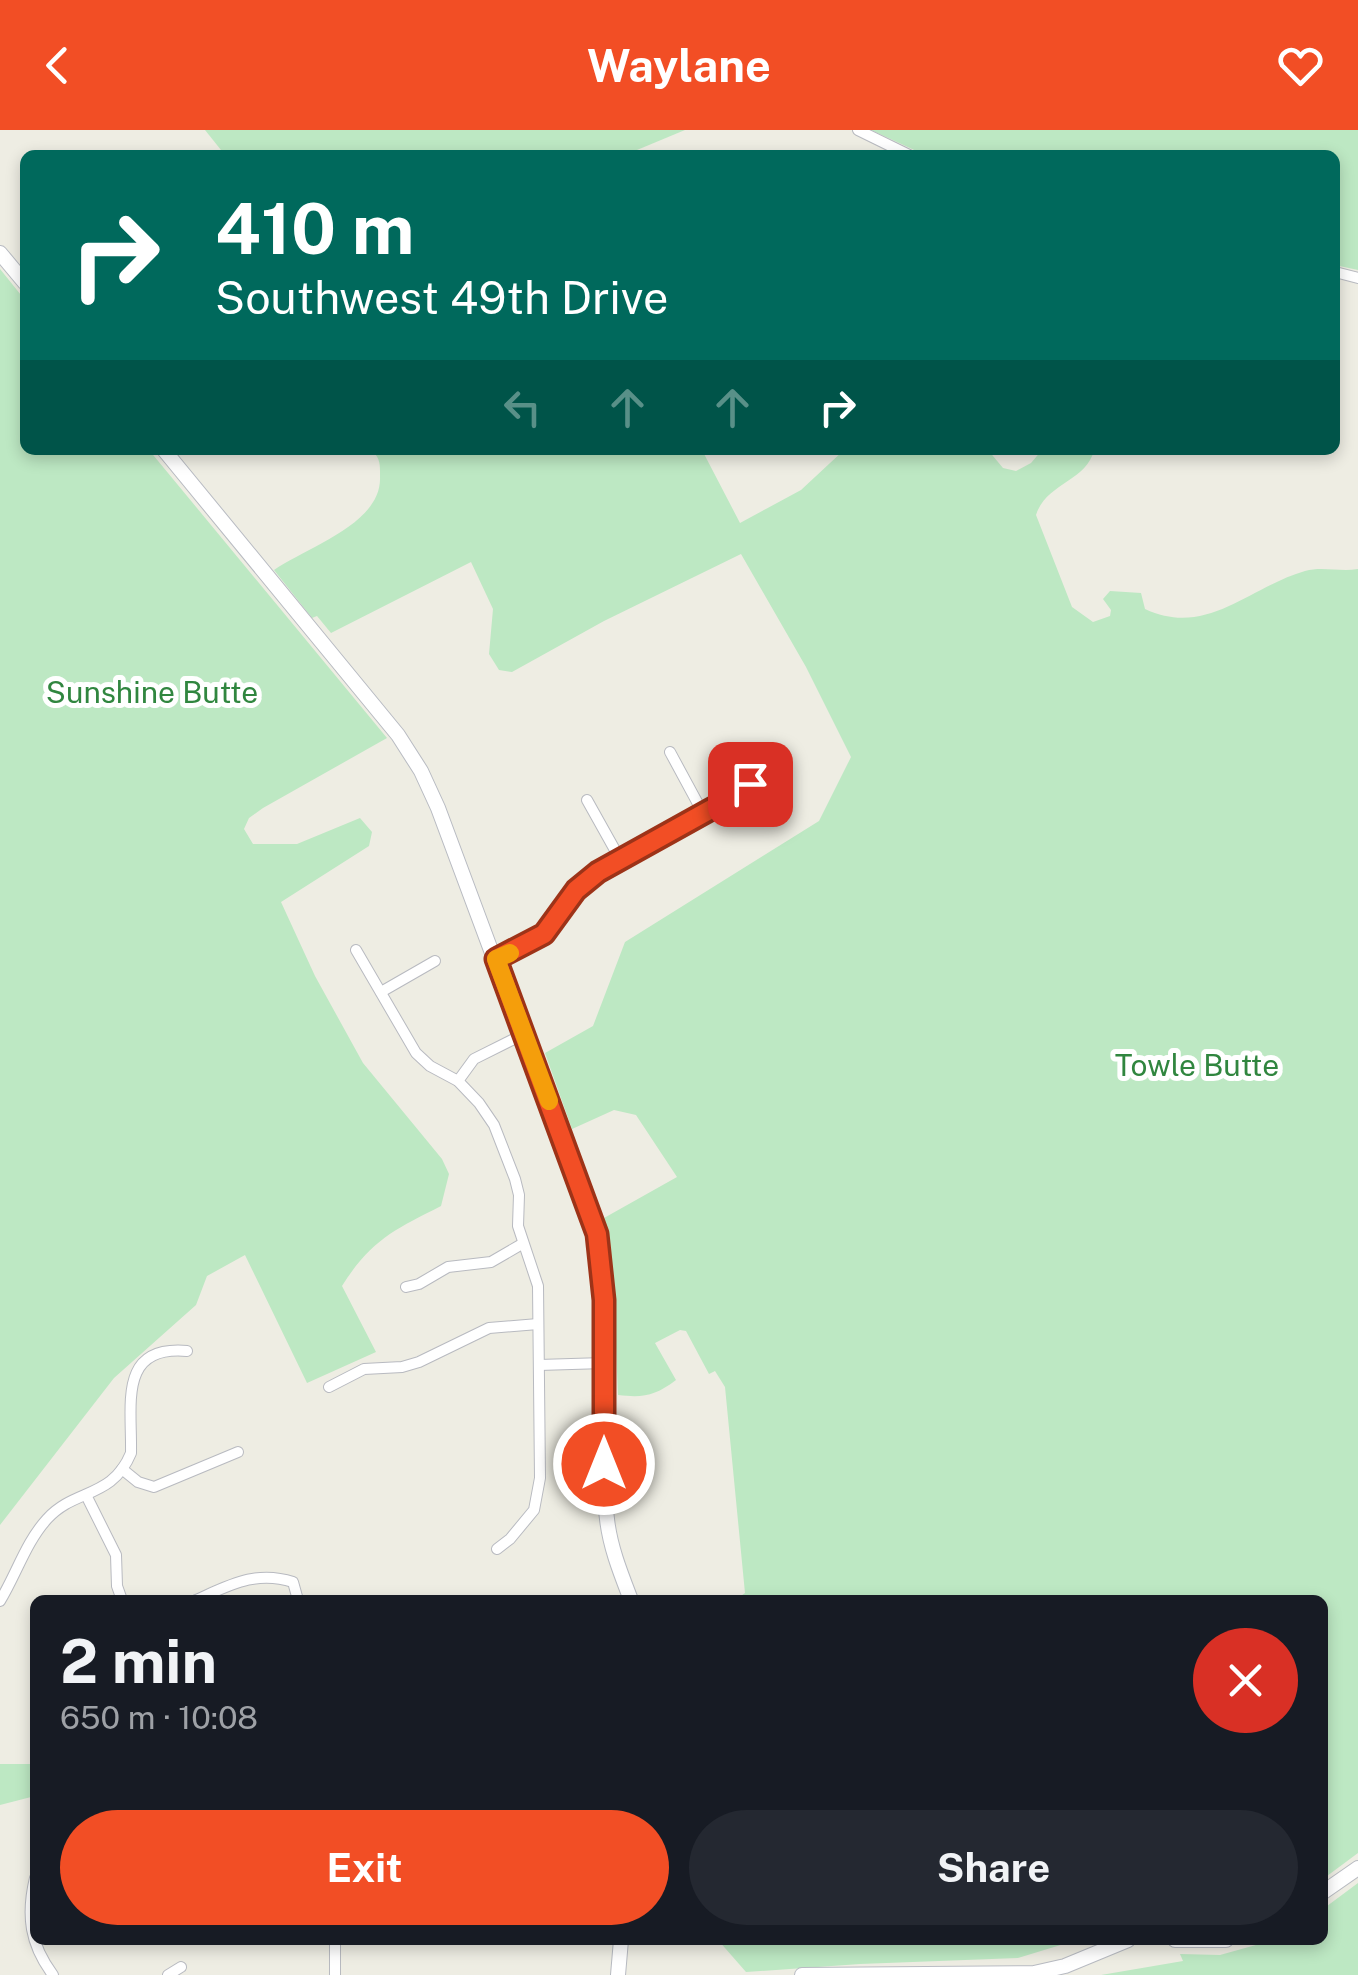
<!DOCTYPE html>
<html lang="en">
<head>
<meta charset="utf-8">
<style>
  :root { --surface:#171b24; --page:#242831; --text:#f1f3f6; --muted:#9ea1a6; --accent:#f24e25 }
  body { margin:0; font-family:"Public Sans",sans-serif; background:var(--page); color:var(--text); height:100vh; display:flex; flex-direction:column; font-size:38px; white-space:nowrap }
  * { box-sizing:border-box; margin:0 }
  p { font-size:32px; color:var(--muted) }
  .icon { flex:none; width:55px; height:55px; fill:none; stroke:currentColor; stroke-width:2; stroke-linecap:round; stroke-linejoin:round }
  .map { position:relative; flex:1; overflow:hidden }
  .details { position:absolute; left:30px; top:1465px; width:1298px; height:350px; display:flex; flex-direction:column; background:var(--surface); border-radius:15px; box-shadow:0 5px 15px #0003 }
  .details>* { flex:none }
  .hud { position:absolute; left:20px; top:20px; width:1320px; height:305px; border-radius:15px; box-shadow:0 5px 15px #0003; background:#00695c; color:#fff; overflow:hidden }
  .pin { position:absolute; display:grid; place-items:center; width:85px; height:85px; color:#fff; margin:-42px; border-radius:20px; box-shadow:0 5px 15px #0006 }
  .me { position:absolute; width:110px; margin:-55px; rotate:0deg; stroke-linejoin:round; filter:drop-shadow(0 0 8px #0008) }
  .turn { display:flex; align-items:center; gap:35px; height:210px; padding:0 30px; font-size:45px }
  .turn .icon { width:130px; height:130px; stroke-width:2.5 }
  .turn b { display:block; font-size:70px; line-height:85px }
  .lanes { display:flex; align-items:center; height:95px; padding:0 30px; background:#0003; justify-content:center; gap:50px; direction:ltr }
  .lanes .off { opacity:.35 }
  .round { display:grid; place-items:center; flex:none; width:105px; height:105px; border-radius:52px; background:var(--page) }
  .head { display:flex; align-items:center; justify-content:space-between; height:170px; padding:0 30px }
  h1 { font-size:60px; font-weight:700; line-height:75px }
  .cta { display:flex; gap:20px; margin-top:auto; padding:20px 30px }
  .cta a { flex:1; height:115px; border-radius:60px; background:var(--accent); color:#fff; font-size:40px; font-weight:700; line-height:115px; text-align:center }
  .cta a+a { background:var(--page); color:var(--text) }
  header { display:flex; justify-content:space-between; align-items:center; height:130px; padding:0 30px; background:var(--accent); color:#fff; font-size:45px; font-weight:700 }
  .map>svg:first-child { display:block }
  .green { fill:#bde8c3 }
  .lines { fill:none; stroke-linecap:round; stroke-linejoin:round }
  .minor-casing { stroke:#b8bac0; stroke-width:12 }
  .secondary-casing { stroke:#b8bbc2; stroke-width:16 }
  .minor { stroke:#fff; stroke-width:10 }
  .secondary { stroke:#fff; stroke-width:14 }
  .route-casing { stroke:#9d3318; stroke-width:25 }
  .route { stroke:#f24e25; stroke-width:18 }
  .slow { stroke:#f59e0b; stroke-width:18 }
  .labels { text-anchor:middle; stroke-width:10; stroke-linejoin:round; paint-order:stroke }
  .park-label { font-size:30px; fill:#30863f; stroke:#fff }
</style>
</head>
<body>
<header><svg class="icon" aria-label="back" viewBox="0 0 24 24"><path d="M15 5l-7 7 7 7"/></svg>Waylane<svg class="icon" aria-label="heart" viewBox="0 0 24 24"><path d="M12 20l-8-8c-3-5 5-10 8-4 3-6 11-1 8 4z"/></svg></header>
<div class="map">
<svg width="1358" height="1845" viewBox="0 0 1358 1845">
  <rect width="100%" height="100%" fill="#eeede3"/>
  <g class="green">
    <polygon points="205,0 685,0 625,25 225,25"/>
    <polygon points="871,0 1358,0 1358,140 1335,135 1335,25 925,25"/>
    <path d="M 0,139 L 25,170 L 25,320 L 149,320 L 387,608 L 263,678 L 249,688 L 244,699 L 253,714 L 297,714 L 360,688 L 372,702 L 369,716 L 281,772 L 315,846 L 363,933 L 442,1029 L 449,1044 L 441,1076 C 394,1100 371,1110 342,1156 L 376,1222 L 307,1253 L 245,1125 L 207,1146 L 196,1175 L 114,1248 L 0,1395 Z"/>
    <path d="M 370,320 L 702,320 L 740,393 L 801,360 L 844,320 L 988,320 L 1003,338 L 1016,341 L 1031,333 L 1042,320 L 1094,320 C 1087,351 1046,353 1036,385 L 1072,477 L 1093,492 L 1110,486 L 1111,480 L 1103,469 L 1110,461 L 1141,463 L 1145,479 C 1207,508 1249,457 1305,441 C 1322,436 1339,442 1358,439 L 1358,1723 L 1323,1749 L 1322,1470 L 735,1470 L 745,1463 L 725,1257 L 715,1241 L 709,1244 L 686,1201 L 680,1200 L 655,1213 L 676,1250 C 655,1266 643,1268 618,1265 L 613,1145 L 604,1088 L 677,1047 L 636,985 L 614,980 L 572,999 L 545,923 L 593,896 L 625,812 L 819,691 L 851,627 L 806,537 L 741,424 L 604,491 L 512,542 L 499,540 L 489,524 L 493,479 L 471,432 L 331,503 L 317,486 L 312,488 L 274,440 C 307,417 382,394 380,347 C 380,335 381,327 370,320 Z"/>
    <polygon points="0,1634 35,1634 35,1666 0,1675"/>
    <polygon points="1358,1753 1358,1845 1101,1845 1183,1831 1180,1824 1220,1825 1274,1810 1322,1810 1323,1779"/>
    <polygon points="718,1810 1077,1810 1018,1828 860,1834 746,1842"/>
  </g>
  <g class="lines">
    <g class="minor-casing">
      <g id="minor">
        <polyline points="858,0 909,25"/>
        <polyline points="1335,142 1358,148"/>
        <polyline points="670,622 703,683"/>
        <polyline points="587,670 620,729"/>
        <polyline points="356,820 416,923 430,936 458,951 479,973 494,995 515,1049 519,1065 518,1096 538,1156 540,1348 534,1380 510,1409 497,1419"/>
        <polyline points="495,829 544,804 575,760 598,741 742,662 754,645"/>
        <polyline points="381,862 435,831"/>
        <polyline points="458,951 474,929 524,904"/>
        <polyline points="406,1157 419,1154 448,1137 491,1132 522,1114"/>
        <polyline points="539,1235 604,1233"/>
        <polyline points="329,1257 364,1239 402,1237 419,1232 489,1198 538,1194"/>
        <polyline points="122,1339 138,1352 154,1357 238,1322"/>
        <polyline points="86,1365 116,1425 117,1456 122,1470"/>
        <path d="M 196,1470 C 230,1455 256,1440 293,1452 L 298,1470"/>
        <path d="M 0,1471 C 16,1445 26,1412 47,1389 C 75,1358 112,1369 131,1323 C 132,1274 118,1215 187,1221"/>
        <path d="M 35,1748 C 26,1786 30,1814 53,1845"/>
        <polyline points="168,1845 181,1837"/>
        <polyline points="335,1845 335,1810"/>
      </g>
    </g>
    <g class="secondary-casing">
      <g id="secondary">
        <polyline points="0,123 25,153"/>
        <path d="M 164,320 L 398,605 L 421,641 L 438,678 L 597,1105 C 616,1197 594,1295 607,1389 C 610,1417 621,1444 631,1470"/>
        <polyline points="1322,1763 1358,1738"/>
        <polyline points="1175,1810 1226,1810"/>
        <polyline points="618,1845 621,1810"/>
        <polyline points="802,1845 1034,1843 1065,1836 1128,1810"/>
      </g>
    </g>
    <use href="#minor" class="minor"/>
    <use href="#secondary" class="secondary"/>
  </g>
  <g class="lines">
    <g class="route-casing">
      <polyline id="route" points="604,1334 604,1170 597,1104 496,829 544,804 576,760 598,742 742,662 750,654"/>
    </g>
    <use href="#route" class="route"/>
    <polyline class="slow" points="510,823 496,829 549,971"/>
  </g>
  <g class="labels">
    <g class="park-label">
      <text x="152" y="573">Sunshine Butte</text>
      <text x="1197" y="946">Towle Butte</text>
    </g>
  </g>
</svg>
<div class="pin" style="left:750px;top:654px;background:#d93025"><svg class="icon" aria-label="arrive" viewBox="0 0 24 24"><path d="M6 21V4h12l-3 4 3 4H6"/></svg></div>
<svg class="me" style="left:604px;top:1334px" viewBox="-20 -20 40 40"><circle r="17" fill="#f24e25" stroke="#fff" stroke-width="3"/><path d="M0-11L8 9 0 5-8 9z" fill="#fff"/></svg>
<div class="hud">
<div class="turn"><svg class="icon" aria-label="right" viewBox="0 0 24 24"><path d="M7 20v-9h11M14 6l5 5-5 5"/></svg><div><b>410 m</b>Southwest 49th Drive</div></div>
<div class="lanes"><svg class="icon off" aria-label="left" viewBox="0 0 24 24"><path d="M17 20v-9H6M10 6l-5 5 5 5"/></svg><svg class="icon off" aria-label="ahead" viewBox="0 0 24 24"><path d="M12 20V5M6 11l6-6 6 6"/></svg><svg class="icon off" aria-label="ahead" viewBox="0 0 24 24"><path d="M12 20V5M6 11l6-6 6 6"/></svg><svg class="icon" aria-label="right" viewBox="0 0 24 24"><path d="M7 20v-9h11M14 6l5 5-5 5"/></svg></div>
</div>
<section class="details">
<div class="head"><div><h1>2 min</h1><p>650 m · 10:08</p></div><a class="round" style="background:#d93025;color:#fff"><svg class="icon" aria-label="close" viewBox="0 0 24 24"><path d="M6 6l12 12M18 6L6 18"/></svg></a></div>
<div class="cta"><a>Exit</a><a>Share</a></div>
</section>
</div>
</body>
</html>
